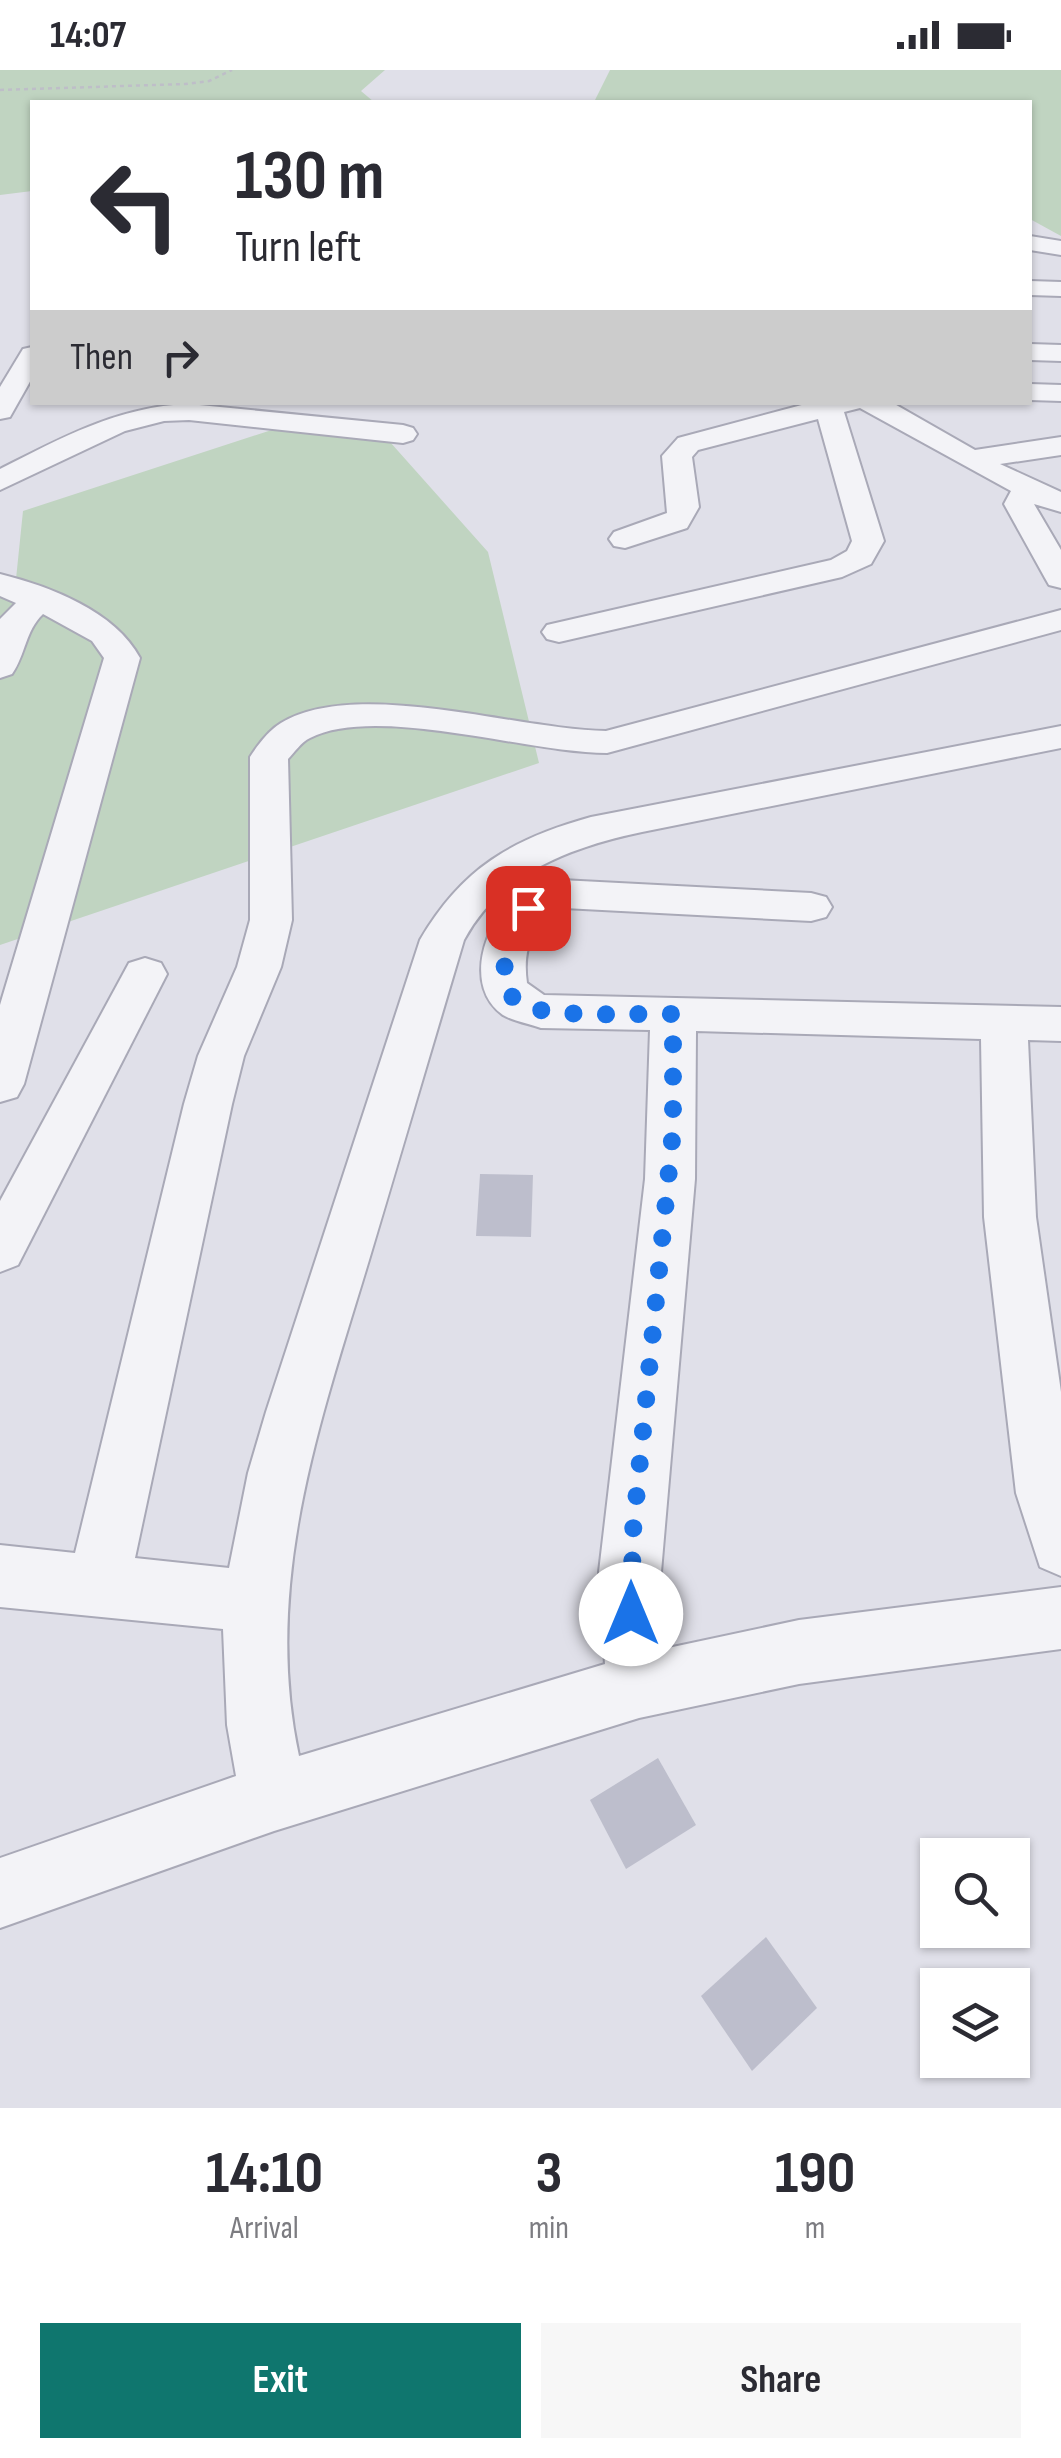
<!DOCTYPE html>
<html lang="en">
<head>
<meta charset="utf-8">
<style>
  :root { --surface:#fff; --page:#f7f7f7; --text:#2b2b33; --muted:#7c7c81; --accent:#0f766e }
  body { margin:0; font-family:"Sofia Sans Condensed",sans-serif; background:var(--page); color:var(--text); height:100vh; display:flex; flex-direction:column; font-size:38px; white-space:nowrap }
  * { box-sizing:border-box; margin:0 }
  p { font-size:32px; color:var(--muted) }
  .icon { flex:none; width:55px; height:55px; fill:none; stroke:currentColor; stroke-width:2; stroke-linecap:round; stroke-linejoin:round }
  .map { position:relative; height:2038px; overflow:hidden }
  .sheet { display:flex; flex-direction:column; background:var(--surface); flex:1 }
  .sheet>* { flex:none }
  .hud { position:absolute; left:30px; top:30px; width:1002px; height:305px; border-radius:0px; box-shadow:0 2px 8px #0004; background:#fff; color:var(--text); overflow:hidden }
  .fabs { position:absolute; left:920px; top:1768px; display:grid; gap:20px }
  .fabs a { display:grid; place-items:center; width:110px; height:110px; border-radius:0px; background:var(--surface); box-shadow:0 2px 8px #0004; font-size:50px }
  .pin { position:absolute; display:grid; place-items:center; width:85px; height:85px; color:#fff; margin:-42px; border-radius:20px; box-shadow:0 5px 15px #0006 }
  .me { position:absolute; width:110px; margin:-55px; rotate:0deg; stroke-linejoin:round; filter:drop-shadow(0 0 8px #0008) }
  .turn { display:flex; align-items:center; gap:35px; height:210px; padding:0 40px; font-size:45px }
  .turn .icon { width:130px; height:130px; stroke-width:2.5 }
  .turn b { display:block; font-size:70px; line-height:85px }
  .then { display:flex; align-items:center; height:95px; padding:0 40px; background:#0003; gap:20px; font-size:38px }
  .eta { display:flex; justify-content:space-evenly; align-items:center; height:170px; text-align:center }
  .eta b { font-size:60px; font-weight:700; line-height:70px }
  .primary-button { display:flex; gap:20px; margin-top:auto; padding:20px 40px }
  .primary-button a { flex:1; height:115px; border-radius:0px; background:var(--accent); color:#fff; font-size:40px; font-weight:700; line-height:115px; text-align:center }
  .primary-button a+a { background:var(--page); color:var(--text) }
  .status { display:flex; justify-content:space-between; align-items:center; height:70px; padding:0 50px; background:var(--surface); direction:ltr }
  .status svg { height:28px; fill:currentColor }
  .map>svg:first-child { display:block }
  .green { fill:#c0d4c1 }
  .building { fill:#bdbecc }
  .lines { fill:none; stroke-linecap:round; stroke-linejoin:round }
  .minor-casing { stroke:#a9a9b7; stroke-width:4 }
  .path { stroke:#bebec8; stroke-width:2.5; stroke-dasharray:4 4; stroke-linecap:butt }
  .minor { fill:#f3f3f7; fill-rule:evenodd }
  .route { stroke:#1a73e8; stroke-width:18; stroke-dasharray:0 32.4 }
</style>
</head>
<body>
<div class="status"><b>14:07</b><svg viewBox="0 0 49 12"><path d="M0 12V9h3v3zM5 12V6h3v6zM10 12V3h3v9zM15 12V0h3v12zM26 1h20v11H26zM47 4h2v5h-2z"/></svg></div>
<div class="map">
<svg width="1061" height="2038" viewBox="0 0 1061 2038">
  <rect width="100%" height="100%" fill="#e0e0e9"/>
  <g class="green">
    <polygon points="0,0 385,0 361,21 374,32 32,32 32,121 0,125"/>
    <polygon points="610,0 1061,0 1061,166 1030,149 1030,32 594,32"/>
    <polygon points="374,354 488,482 539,693 0,875 0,512 16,509 23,441 287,355"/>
  </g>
  <g class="building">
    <polygon points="480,1104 533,1105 531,1167 476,1166"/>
    <polygon points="658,1688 696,1755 626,1799 590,1730"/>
    <polygon points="766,1867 817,1938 752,2001 701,1926"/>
  </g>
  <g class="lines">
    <g class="minor-casing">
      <g id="minor">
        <polygon points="1030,166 1061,171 1061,185 1030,180"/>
        <polygon points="1030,211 1061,212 1061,226 1030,225"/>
        <polygon points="1030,274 1061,275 1061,291 1030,290"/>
        <polygon points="32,277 32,308 10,347 0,349 0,317 23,279"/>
        <polygon points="1030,314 1061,315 1061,331 1030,330"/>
        <polygon points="813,332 891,332 975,380 1061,367 1061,385 1000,394 1061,422 1061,442 1034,434 1061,480 1061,518 1049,515 1045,508 1004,434 1011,421 860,338 844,342 884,471 871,494 842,507 559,572 547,569 542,562 547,555 831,490 847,481 852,471 818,349 698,380 692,387 699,437 687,458 625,478 614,476 609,469 614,462 667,443 662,386 678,368"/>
        <path d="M 189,334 L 403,355 L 413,358 L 417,364 L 413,370 L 403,373 L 189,350 L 164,351 L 125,361 L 0,420 L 0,399 C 61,368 119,336 189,334 Z"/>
        <path d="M 0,504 C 49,516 115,541 140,588 L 24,1014 L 17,1027 L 0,1032 L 0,935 L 104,588 L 92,571 L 43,544 C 25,561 26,584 12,604 L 0,608 L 0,549 L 16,533 L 0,526 Z"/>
        <path d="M 1061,540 L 1061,560 L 607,683 C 528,683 376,634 310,668 C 301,672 295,682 288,689 L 292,850 L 281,897 L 244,986 L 232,1034 L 135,1488 L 229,1498 L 248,1403 L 266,1342 L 420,870 C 462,798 512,769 591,747 L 1061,656 L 1061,678 L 642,762 C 571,777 500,803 464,870 C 432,977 401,1083 369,1190 C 320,1352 262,1514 299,1686 L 605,1594 L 599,1502 L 645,1109 L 650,960 L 541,958 C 530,954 513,951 503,945 C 463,917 484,852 517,827 C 530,818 546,814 561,810 L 811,823 L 826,827 L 832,837 L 826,847 L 811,851 L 564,838 C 532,854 522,878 527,913 L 544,925 L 1061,937 L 1061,971 L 1028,970 L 1036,1147 L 1061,1322 L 1061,1506 L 1040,1497 L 1016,1423 L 984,1147 L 981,969 L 696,961 L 695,1109 L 661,1502 L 668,1578 L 799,1550 L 1061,1517 L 1061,1579 L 799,1614 L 639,1648 L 274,1761 L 0,1858 L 0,1788 L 236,1706 L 227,1655 L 223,1559 L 0,1537 L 0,1475 L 75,1483 L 184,1034 L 198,986 L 237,897 L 250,850 L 250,687 C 257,676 269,660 281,653 C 357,607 518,660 606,661 Z"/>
        <polygon points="145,888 161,893 167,904 18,1195 0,1202 0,1131 129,893"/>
      </g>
    </g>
    <polyline class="path" points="0,20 185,14 209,11 232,0"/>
    <use href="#minor" class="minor"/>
  </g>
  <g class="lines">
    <path class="route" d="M 528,838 C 510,854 508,869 505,893 C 503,909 504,923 520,933 C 543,949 640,943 673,944 L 673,1060 L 633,1461 L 631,1544"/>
  </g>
</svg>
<div class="fabs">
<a><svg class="icon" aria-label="search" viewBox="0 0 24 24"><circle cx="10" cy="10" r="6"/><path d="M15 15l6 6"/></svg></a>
<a><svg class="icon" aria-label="layers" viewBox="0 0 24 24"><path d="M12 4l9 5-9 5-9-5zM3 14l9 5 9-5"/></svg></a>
</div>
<div class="pin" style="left:528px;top:838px;background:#d93025"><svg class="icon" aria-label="arrive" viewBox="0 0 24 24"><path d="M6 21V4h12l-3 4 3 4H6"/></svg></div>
<svg class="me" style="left:631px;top:1544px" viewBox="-20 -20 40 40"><circle r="19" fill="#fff"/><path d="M0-13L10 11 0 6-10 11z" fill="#1a73e8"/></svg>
<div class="hud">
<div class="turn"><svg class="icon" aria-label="left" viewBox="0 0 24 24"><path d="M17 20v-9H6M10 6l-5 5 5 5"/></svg><div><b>130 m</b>Turn left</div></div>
<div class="then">Then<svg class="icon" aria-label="right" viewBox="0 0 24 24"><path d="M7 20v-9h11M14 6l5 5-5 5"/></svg></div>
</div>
</div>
<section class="sheet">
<div class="eta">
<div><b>14:10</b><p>Arrival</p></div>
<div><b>3</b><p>min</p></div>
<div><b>190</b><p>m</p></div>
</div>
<div class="primary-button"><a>Exit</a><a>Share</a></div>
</section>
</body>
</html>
